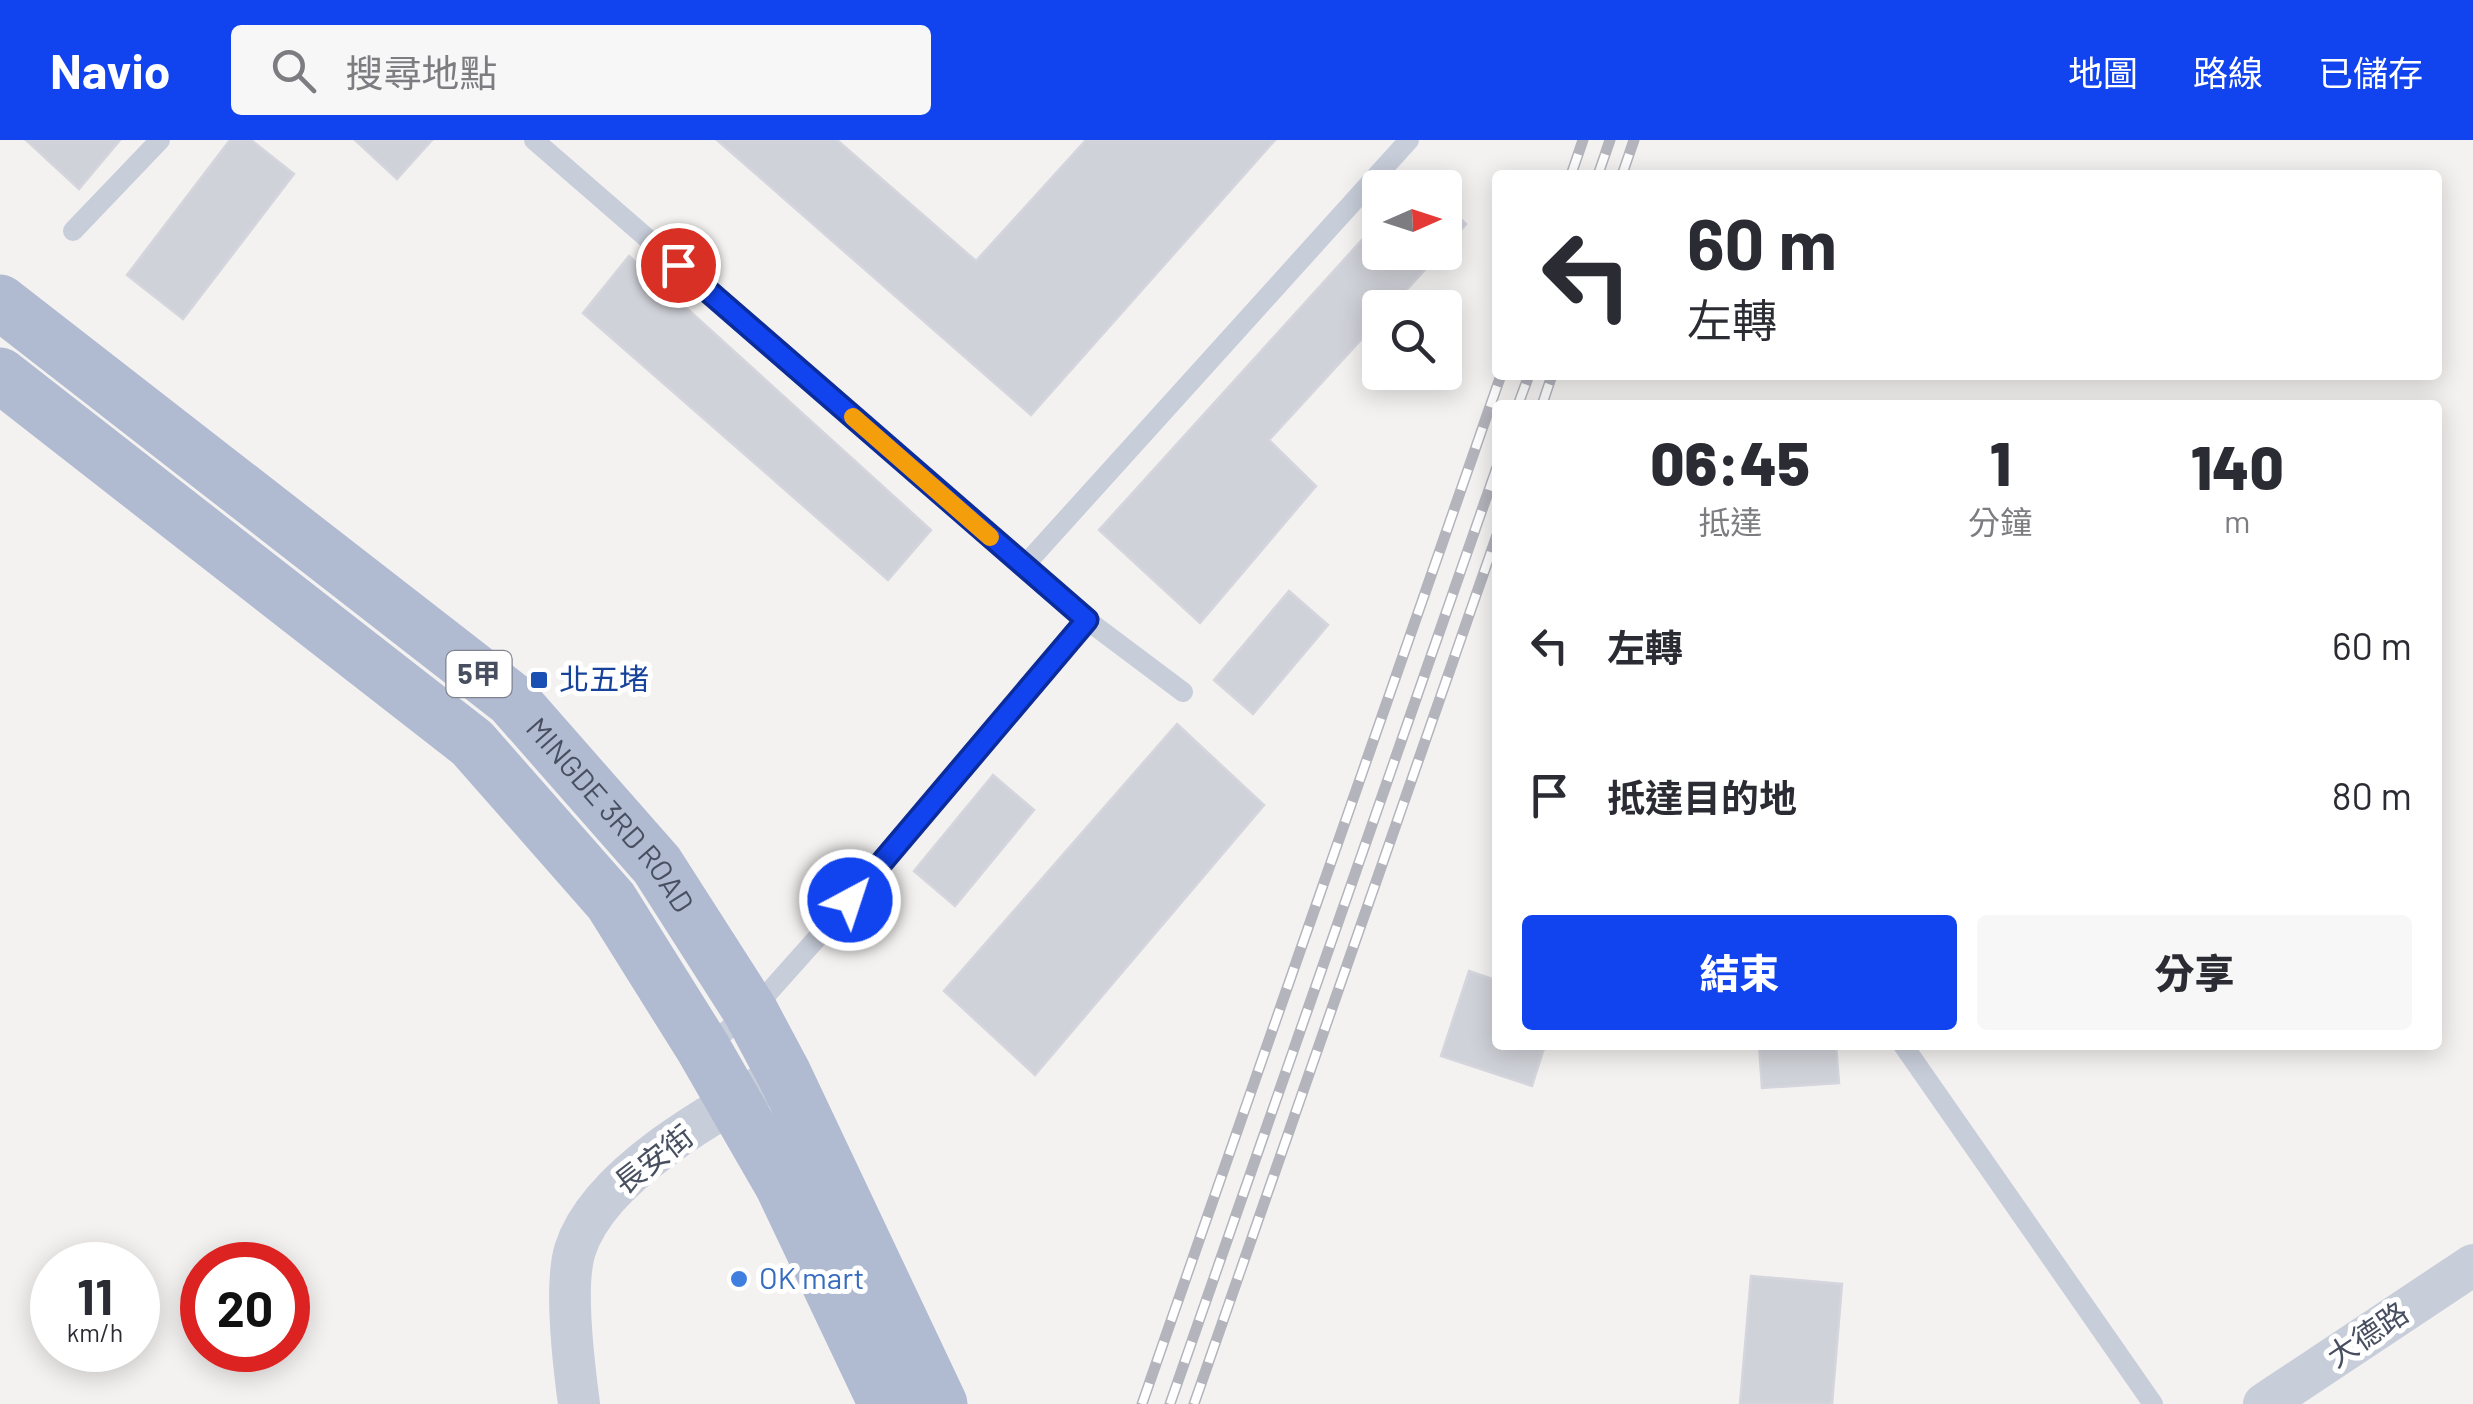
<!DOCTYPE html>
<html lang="zh-TW">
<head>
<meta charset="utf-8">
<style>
  :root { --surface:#fff; --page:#f7f7f7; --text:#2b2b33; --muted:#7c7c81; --accent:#1143ee }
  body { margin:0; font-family:Barlow,"Noto Sans TC",sans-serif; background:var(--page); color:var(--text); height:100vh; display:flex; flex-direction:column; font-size:38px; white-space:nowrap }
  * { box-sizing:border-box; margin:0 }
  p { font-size:32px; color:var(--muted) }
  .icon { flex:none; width:55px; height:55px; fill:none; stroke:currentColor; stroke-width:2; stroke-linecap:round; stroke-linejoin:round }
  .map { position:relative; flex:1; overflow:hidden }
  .panel { position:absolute; left:1492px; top:260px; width:950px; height:650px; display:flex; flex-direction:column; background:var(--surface); border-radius:10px; box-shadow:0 5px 25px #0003 }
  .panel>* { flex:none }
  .hud { position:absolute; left:1492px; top:30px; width:950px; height:210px; border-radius:10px; box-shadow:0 5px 25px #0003; background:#fff; color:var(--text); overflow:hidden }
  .needle { width:65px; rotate:87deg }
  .fabs { position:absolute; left:1362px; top:30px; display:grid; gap:20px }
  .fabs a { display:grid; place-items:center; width:100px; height:100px; border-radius:10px; background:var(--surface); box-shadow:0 5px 25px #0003; font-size:50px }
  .speed { position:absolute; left:30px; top:1102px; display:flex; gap:20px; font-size:50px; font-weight:700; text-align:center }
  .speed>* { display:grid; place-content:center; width:130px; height:130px; border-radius:50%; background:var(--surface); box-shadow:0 5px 25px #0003; line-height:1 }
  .speed small { font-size:25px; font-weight:400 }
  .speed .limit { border:15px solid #d22; background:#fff; color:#111 }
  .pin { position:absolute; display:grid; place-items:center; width:85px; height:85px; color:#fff; margin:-42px; border:5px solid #fff; border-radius:50%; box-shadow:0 2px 10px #0007 }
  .me { position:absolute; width:110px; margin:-55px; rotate:40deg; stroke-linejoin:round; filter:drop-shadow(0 0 8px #0008) }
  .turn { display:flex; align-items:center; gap:35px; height:210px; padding:0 30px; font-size:45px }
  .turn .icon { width:130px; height:130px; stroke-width:2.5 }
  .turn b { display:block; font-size:70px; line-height:85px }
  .eta { display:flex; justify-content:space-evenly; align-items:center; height:170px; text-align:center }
  .eta b { font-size:60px; font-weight:800; line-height:70px }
  .button { display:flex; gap:20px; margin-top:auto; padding:20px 30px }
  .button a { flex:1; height:115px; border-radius:10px; background:var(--accent); color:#fff; font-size:40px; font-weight:800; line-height:115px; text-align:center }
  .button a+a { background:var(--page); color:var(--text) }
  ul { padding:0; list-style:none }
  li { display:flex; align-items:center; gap:30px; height:150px; padding:0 30px }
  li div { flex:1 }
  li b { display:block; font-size:38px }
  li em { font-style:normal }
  header { display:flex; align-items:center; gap:60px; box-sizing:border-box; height:140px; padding:0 50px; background:var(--accent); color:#fff }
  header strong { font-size:48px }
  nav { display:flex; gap:55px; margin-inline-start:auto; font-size:35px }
  .search { width:700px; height:90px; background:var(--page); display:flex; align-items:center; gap:25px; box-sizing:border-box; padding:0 35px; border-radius:10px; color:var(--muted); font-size:38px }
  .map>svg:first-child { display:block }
  .building { fill:#d0d2d9; stroke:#d5d6dd; stroke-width:2.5 }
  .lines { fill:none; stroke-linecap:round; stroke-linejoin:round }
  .service { stroke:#c7cdd9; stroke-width:20 }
  .minor { stroke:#c7cdd9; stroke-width:42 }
  .primary { stroke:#b0bad1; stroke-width:55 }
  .rail-casing { stroke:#b3b4bc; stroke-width:11 }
  .rail { stroke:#fff; stroke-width:8; stroke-dasharray:22; stroke-linecap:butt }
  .route-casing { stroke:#0b2c9b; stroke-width:25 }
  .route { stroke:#1143ee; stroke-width:18 }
  .slow { stroke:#f59e0b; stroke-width:18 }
  .transit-dot { fill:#1a4fb4; stroke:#fff; stroke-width:4 }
  .shop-dot { fill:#3f7fe0; stroke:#fff; stroke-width:4 }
  .labels { text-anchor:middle; stroke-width:10; stroke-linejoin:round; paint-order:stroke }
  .shield { fill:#fff; stroke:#7f8490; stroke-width:2.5 }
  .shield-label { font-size:28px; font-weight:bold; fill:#484f60 }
  .transit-label { font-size:30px; fill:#164399; stroke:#fff; text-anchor:start }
  .street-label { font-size:30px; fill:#484f60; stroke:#fff }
  .shop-label { font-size:30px; fill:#366cbe; stroke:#fff; text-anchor:start }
</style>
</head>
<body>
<header>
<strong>Navio</strong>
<div class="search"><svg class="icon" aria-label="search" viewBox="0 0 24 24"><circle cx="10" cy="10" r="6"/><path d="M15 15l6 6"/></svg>搜尋地點</div>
<nav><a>地圖</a><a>路線</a><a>已儲存</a></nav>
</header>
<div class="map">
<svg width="2473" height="1264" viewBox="0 0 2473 1264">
  <rect width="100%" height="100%" fill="#f4f2f1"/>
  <g class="building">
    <polygon points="26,0 120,0 79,49"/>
    <polygon points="230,0 251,0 294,34 183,179 127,135"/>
    <polygon points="355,0 432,0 397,39"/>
    <polygon points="717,0 837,0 976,121 1086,0 1275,0 1031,275"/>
    <polygon points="1445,64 1466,84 1445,108"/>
    <polygon points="1380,80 1380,112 1441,112 1390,168 1380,168 1380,179 1269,300 1316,346 1200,483 1099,390"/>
    <polygon points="629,116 931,390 888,440 583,173"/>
    <polygon points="1289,451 1328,485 1253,574 1214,540"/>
    <polygon points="1177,584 1264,665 1035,935 944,851"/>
    <polygon points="993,635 1034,670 955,766 914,731"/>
    <polygon points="1469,831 1498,841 1498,905 1545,905 1532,946 1441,916"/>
    <polygon points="1759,905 1836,905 1839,943 1762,948"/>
    <polygon points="1751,1136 1842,1144 1832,1264 1740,1264"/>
  </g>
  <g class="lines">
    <g class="service">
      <polyline points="534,0 1087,480 1183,552"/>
      <polyline points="73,91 160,0"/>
      <polyline points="1024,426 1409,0"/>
      <polyline points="1903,905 2153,1264"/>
      <polyline points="705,907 751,872 826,788 1087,480"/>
    </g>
    <g class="minor">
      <path d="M 579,1264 C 574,1227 564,1145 575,1110 C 599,1034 717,970 784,934"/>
      <polyline points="2264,1264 2473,1125"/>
    </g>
    <g class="primary">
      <path id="s1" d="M 0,162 L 512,560 L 657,725 L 751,872 L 784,934 L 940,1264"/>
      <polyline points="0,235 472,603 611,761 703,908 782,1045 886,1264"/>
    </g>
    <g class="rail-casing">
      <g id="rail">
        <polyline points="1571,35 1583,0"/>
        <polyline points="1598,35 1610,0"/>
        <polyline points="1622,35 1634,0"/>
        <polyline points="1518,265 1529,235"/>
        <polyline points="1542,265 1552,235"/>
        <polyline points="1142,1264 1501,235"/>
        <polyline points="1170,1264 1498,324"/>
        <polyline points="1194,1264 1498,392"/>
      </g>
    </g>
    <use href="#rail" class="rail"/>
  </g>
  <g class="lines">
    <g class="route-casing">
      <polyline id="route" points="678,125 1087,480 850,760"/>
    </g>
    <use href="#route" class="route"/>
    <polyline class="slow" points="853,277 990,397"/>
  </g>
  <rect class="transit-dot" x="529" y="530" width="20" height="20" rx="5"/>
  <circle class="shop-dot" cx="739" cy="1139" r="10"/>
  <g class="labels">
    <rect class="shield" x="446.5" y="511" width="65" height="46" rx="8"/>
    <g class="shield-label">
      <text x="479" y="544">5甲</text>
    </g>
    <g class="transit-label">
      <text x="559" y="550">北五堵</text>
    </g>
    <g class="street-label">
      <text dy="10" stroke="none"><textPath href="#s1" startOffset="800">MINGDE 3RD ROAD</textPath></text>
      <text transform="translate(654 1020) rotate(-38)" y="10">長安街</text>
      <text transform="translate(2368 1195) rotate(-34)" y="10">大德路</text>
    </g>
    <g class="shop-label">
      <text x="759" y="1149">OK mart</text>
    </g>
  </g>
</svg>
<div class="fabs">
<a><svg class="needle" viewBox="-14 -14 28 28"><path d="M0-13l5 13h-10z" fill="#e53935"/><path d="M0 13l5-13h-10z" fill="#7c7c81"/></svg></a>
<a><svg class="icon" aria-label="search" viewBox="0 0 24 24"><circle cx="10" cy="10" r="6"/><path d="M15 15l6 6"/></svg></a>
</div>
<div class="speed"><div>11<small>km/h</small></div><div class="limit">20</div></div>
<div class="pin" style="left:678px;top:125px;background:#d93025"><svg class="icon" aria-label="arrive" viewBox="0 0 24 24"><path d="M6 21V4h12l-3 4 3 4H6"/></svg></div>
<svg class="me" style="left:850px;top:760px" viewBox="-20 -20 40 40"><circle r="17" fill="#1143ee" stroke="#fff" stroke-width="3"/><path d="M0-11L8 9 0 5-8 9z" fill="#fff"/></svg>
<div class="hud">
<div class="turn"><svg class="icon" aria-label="left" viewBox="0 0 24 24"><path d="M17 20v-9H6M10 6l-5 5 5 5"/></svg><div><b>60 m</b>左轉</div></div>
</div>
<section class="panel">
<div class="eta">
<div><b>06:45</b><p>抵達</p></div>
<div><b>1</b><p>分鐘</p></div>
<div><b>140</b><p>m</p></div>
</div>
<ul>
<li><svg class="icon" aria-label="left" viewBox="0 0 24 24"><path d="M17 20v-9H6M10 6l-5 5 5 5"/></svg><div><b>左轉</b></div><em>60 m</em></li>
<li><svg class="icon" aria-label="arrive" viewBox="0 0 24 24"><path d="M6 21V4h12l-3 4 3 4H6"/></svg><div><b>抵達目的地</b></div><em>80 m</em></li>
</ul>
<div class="button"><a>結束</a><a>分享</a></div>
</section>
</div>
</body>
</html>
